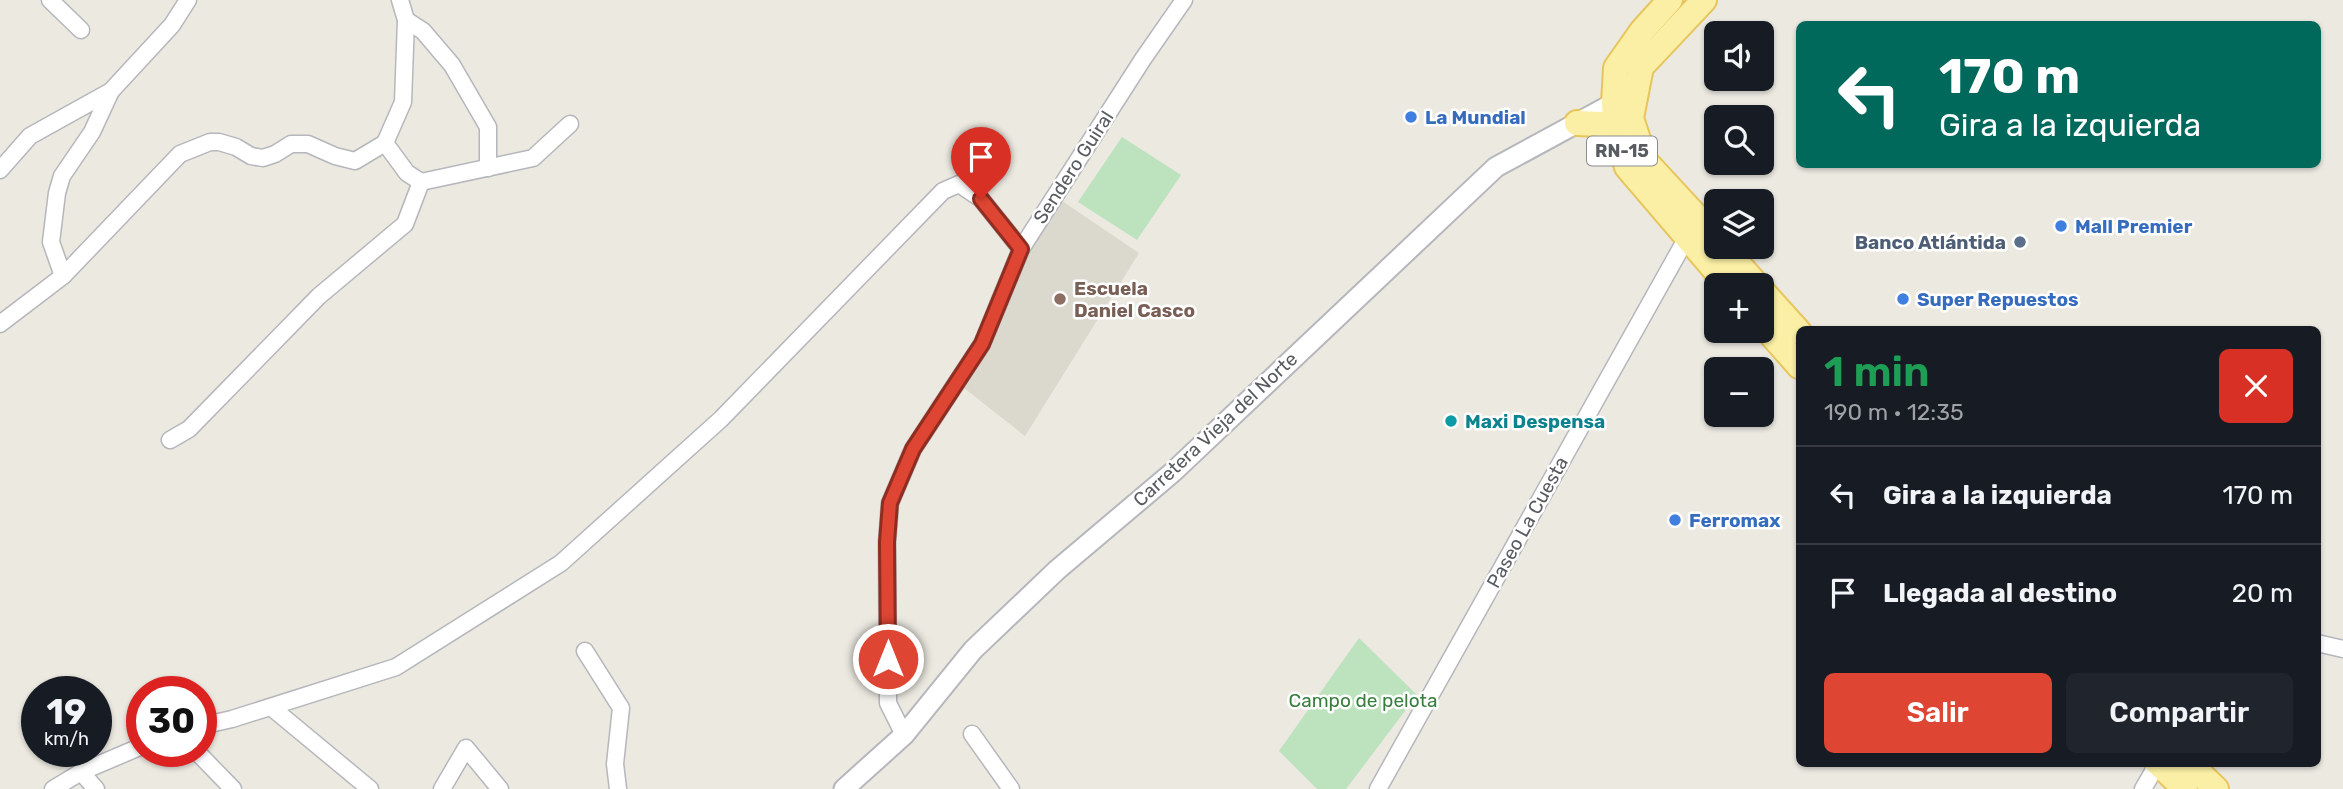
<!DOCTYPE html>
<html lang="es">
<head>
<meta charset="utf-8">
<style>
  :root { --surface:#171b24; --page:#20242c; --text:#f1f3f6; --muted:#9ea1a6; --line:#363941; --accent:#de4532 }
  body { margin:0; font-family:Rubik,sans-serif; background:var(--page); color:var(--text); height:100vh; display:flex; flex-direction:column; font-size:26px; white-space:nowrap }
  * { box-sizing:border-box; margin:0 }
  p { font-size:23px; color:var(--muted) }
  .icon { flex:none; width:38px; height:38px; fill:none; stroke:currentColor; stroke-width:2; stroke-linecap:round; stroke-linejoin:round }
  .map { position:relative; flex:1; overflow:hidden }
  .panel { position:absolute; left:1796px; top:326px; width:525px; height:441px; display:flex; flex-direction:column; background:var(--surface); border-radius:10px; box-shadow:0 2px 5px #0004 }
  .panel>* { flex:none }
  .banner { position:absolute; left:1796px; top:21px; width:525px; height:147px; border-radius:10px; box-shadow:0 2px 5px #0004; background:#00695c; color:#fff; overflow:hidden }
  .tools { position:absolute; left:1704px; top:21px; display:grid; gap:14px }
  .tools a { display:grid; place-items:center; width:70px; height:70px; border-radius:10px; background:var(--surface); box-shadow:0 2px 5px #0004; font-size:35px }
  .speed { position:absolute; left:21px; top:676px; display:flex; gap:14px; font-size:35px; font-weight:700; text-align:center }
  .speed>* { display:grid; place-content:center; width:91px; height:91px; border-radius:50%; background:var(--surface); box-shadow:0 2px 5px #0004; line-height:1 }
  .speed small { font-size:18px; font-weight:400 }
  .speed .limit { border:10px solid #d22; background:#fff; color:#111 }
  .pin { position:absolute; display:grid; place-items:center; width:60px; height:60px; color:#fff; margin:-72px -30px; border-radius:50% 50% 50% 0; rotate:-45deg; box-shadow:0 0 7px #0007 }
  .pin .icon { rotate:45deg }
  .me { position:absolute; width:77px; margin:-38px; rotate:0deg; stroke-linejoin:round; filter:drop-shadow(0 0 5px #0008) }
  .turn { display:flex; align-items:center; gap:24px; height:147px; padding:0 28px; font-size:32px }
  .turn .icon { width:91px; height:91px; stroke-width:2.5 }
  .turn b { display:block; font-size:49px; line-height:60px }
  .round { display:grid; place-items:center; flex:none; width:74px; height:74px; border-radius:10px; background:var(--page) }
  .head { display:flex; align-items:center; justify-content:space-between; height:119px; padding:0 28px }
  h1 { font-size:42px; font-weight:600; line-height:52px; color:#1e9e55 }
  .button { display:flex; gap:14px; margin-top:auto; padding:14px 28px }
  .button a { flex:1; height:80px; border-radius:10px; background:var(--accent); color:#fff; font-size:28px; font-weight:600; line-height:80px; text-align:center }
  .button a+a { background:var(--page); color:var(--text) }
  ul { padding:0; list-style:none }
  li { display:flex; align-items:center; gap:21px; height:98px; padding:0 28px; border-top:2px solid var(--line) }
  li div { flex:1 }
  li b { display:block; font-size:26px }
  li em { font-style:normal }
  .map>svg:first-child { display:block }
  .education { fill:#dbd8ce }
  .green { fill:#bde2be }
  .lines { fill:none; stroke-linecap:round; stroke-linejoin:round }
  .minor-casing { stroke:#b5b7bc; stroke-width:19 }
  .tertiary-casing { stroke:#b5b7bc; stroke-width:23 }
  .primary-casing { stroke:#e8c55b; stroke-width:28 }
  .minor { stroke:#fff; stroke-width:16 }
  .tertiary { stroke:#fff; stroke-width:19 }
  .primary { stroke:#faefa5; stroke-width:24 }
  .route-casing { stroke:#902d20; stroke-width:18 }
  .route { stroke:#de4532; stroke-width:12 }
  .shop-dot { fill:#3f7fe0; stroke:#fff; stroke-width:2.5 }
  .service-dot { fill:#5c6f8a; stroke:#fff; stroke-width:2.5 }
  .education-dot { fill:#8d6e63; stroke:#fff; stroke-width:2.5 }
  .culture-dot { fill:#0f9aa8; stroke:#fff; stroke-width:2.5 }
  .labels { text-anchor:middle; stroke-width:5; stroke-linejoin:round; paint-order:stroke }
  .shield { fill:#fff; stroke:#8a8c90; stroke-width:2 }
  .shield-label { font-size:18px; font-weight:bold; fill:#585b60 }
  .shop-label { font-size:19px; font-weight:bold; fill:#366cbe; stroke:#fff; text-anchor:start }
  .street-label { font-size:19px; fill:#585b60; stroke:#fff }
  .service-label { font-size:19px; font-weight:bold; fill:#4e5e75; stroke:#fff; text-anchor:end }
  .education-label { font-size:19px; font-weight:bold; fill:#785e54; stroke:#fff; text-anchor:start }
  .culture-label { font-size:19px; font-weight:bold; fill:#0d838f; stroke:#fff; text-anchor:start }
  .park-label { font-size:19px; fill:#387f3e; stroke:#fff }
</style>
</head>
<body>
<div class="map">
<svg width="2343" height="789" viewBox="0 0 2343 789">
  <rect width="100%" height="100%" fill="#ebe9e0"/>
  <polygon class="education" points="1062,201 1139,253 1025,436 959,384 999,324 1036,232"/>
  <g class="green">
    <polygon points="1122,137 1181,175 1137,240 1078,202"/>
    <polygon points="1359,638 1417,695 1346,789 1317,789 1279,751"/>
  </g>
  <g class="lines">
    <g class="minor-casing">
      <g id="minor">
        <polyline points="50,0 81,30"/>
        <polyline points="406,20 423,31 452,65 488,127 488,168"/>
        <polyline points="385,143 407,173 421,182"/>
        <polyline points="0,170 30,136 111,91 172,25 188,0"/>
        <polyline points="63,276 51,242 57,193 62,176 92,132 111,91"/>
        <polyline points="0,324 63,276 180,154 210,142 219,142 236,147 251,156 263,158 275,154 291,144 308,144 335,156 355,161 385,143 403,102 406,20 400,0"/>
        <polyline points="170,440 189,429 319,296 405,224 421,182 533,158 570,124"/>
        <polyline points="2317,643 2343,649"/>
        <polyline points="585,651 621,708 615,764 618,789"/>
        <polyline points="271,707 370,789"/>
        <polyline points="201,726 232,719 396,667 561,563 721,419 943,191 959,184 981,199 1021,249"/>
        <polyline points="972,734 1011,789"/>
        <polyline points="904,735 888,703 887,542 890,503 913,449 982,344 1021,249 1143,59 1184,0"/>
        <polyline points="196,751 233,789"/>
        <polyline points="81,772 96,789"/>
        <polyline points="53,789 81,772 142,746"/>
        <polyline points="442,789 466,748 500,789"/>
        <polyline points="1378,789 1690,232"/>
        <polyline points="2143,789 2158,763"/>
      </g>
    </g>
    <g class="tertiary-casing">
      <polyline id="tertiary" points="844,789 904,735 973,650 1057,570 1173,472 1496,167 1614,103"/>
    </g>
    <g class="primary-casing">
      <g id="primary">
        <polyline points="1670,0 1642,31 1616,68 1614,103 1616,132 1627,167 1728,285"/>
        <polyline points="1704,0 1641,67 1631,118 1645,161 1717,239"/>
        <polyline points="1577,123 1602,124 1616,132"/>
        <polyline points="1723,247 1757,285"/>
        <polyline points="1762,291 1799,332"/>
        <polyline points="1762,324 1799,366"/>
        <polyline points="2158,763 2185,789"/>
        <polyline points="2189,763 2216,789"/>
      </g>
    </g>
    <use href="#minor" class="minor"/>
    <use href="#tertiary" class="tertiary"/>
    <use href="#primary" class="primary"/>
  </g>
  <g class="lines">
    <g class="route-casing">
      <polyline id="route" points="888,659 887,542 890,503 913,449 982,344 1021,249 981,199"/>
    </g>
    <use href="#route" class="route"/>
  </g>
  <g class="shop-dot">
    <circle cx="1411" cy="117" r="7"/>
    <circle cx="2061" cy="226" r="7"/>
    <circle cx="1903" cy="299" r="7"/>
    <circle cx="1675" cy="520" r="7"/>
  </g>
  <circle class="service-dot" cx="2020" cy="242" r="7"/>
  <circle class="education-dot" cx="1060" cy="299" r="7"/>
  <circle class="culture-dot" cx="1451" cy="421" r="7"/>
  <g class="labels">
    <rect class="shield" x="1587" y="136.5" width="70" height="29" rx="5"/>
    <g class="shield-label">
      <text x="1622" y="157">RN-15</text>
    </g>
    <g class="shop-label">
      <text x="1425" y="124">La Mundial</text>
      <text x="2075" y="233">Mall Premier</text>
      <text x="1917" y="306">Super Repuestos</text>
      <text x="1689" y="527">Ferromax</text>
    </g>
    <g class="street-label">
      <text transform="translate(1073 167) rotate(-57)" y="7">Sendero Guiral</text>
      <text transform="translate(1215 429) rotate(-43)" y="7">Carretera Vieja del Norte</text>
      <text transform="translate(1527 522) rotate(-61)" y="7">Paseo La Cuesta</text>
    </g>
    <g class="service-label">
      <text x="2006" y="249">Banco Atlántida</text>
    </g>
    <g class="education-label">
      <text x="1074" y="295">Escuela<tspan x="1074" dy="22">Daniel Casco</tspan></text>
    </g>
    <g class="culture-label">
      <text x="1465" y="428">Maxi Despensa</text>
    </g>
    <g class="park-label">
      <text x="1363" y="707">Campo de pelota</text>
    </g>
  </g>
</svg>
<div class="tools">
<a><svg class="icon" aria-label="sound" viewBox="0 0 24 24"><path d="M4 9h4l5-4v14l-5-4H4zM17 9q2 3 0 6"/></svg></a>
<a><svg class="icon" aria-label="search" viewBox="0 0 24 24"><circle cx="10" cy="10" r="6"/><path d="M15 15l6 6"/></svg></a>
<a><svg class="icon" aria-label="layers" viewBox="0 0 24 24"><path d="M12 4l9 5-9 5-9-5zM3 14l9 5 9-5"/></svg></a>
<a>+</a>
<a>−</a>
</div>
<div class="speed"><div>19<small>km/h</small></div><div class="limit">30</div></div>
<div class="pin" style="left:981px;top:199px;background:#d93025"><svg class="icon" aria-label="arrive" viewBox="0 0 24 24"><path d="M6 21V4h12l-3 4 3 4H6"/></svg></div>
<svg class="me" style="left:888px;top:659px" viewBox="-20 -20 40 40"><circle r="17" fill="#de4532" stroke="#fff" stroke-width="3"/><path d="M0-11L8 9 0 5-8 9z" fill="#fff"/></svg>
<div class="banner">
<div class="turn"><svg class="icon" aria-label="left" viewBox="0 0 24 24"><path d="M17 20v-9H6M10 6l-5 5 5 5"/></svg><div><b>170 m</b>Gira a la izquierda</div></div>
</div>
<section class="panel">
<div class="head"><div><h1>1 min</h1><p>190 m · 12:35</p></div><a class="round" style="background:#d93025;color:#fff"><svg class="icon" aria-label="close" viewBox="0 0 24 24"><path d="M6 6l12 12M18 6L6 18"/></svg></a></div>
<ul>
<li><svg class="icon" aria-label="left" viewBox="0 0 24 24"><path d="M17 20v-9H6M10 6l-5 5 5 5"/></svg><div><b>Gira a la izquierda</b></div><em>170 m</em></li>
<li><svg class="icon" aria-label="arrive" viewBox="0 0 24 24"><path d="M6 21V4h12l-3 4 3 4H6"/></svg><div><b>Llegada al destino</b></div><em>20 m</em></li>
</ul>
<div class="button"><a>Salir</a><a>Compartir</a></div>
</section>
</div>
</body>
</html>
